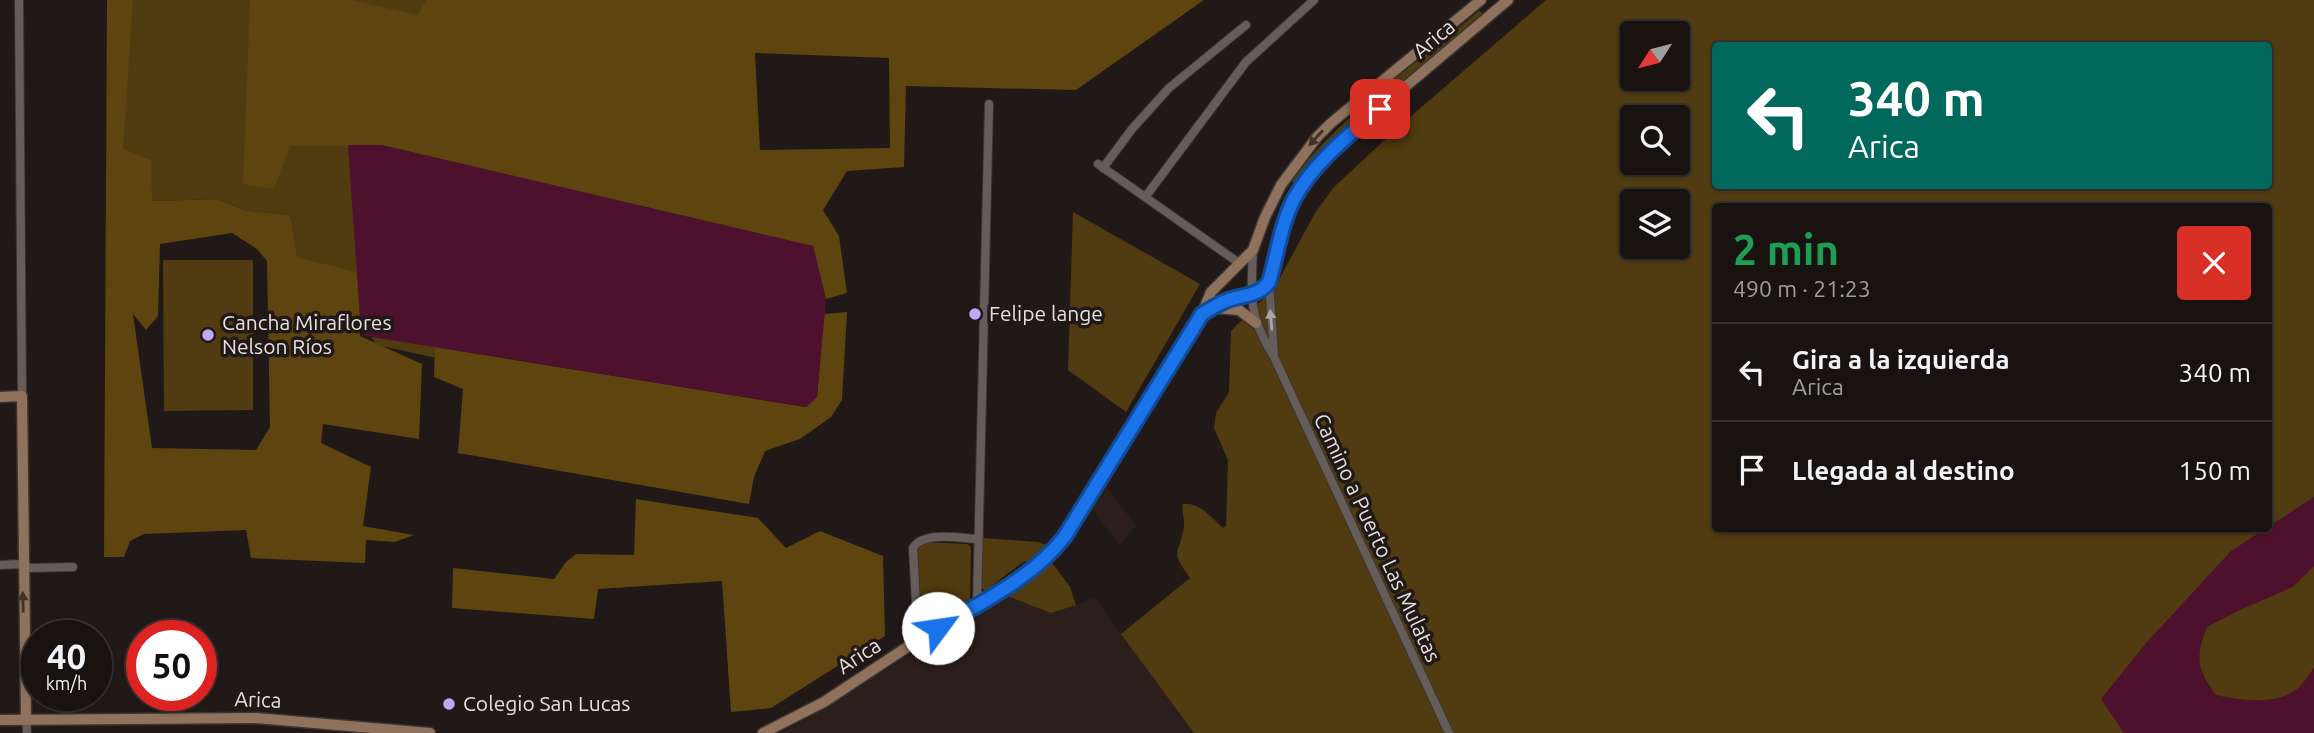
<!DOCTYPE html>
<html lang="es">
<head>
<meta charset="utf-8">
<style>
  :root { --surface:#181311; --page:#211c1a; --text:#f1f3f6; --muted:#9f9e9f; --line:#363231 }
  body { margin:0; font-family:Ubuntu,sans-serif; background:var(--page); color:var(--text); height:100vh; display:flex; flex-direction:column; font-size:26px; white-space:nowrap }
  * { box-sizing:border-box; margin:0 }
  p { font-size:23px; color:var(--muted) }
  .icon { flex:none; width:38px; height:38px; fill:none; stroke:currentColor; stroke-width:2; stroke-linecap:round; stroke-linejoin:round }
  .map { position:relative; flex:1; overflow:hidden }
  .side { position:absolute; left:1712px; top:203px; width:560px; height:329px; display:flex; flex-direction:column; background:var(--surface); border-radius:7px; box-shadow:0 2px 5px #0004,0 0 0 2px var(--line) }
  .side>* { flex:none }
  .guide { position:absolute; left:1712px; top:42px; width:560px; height:147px; border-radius:7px; box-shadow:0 2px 5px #0004,0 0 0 2px var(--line); background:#00695c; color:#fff; overflow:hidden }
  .needle { width:46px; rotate:234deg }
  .fabs { position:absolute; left:1620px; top:21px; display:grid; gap:14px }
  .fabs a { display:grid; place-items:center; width:70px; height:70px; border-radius:7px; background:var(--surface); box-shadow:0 2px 5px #0004,0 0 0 2px var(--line); font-size:35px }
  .speed { position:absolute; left:21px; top:620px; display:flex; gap:14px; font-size:35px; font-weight:700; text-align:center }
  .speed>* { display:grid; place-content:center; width:91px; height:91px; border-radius:50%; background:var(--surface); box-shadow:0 2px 5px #0004,0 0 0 2px var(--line); line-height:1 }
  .speed small { font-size:18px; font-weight:400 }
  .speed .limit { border:10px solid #d22; background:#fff; color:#111 }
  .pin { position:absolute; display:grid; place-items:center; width:60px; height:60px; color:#fff; margin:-30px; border-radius:14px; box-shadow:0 4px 10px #0006 }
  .me { position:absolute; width:77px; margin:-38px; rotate:59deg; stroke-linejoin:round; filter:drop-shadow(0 0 5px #0008) }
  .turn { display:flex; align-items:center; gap:24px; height:147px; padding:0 21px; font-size:32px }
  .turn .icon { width:91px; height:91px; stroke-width:2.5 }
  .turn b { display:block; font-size:49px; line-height:60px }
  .round { display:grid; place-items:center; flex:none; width:74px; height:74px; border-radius:7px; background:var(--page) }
  .headline { display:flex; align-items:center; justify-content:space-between; height:119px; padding:0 21px }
  h1 { font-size:42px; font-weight:600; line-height:52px; color:#1e9e55 }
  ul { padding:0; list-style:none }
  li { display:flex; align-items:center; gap:21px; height:98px; padding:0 21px; border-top:2px solid var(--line) }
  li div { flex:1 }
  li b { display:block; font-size:26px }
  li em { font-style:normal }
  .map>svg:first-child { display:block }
  .built { fill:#2c1e1a }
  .green { fill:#513b10; fill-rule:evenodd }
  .forest { fill:#5e440e; fill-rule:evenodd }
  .water { fill:#4e112d }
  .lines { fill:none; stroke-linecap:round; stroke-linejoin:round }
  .minor-casing { stroke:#3a3533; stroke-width:10 }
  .secondary-casing { stroke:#3a3533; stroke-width:13 }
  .minor { stroke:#665d5a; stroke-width:8 }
  .secondary { stroke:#8f715c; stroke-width:10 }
  .oneway { fill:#41332c }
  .oneway2 { fill:#aca4a2 }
  .route-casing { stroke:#114b97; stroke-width:18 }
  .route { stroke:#1a73e8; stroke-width:12 }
  .poi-dot { fill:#bcaaf6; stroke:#201917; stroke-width:2.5 }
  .labels { text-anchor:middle; stroke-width:7; stroke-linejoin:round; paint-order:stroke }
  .street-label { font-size:21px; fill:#e5dfdd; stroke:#201917 }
  .poi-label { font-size:21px; fill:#e5dfdd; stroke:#201917; text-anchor:start }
</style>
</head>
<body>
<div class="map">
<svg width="2314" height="733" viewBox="0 0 2314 733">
  <rect width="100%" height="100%" fill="#201917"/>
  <g class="built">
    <polygon points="1107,487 1136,526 1119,545 1092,509"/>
    <polygon points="1007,596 1051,613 1095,598 1194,733 782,733"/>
  </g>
  <g class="green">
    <polygon points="129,0 992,0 696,51 824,269 825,309 824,366 441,359 377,345 368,332 348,146 359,272 296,257 290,215 243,210 217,199 152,201 119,152"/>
    <path d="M 1546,0 L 2314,0 L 2314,733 L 1194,733 L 1121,634 L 1190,578 C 1169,549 1179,556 1184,527 C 1185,519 1181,512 1183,504 C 1198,501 1212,518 1223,528 L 1226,526 L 1228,460 L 1214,428 L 1216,413 L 1229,392 L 1231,331 L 1275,287 L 1315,213 L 1334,187 L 1403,123 ZM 1633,33 L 1678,33 L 1678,79 L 1633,79 ZM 1715,46 L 2268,46 L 2268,186 L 1715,186 ZM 1633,117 L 1678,117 L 1678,163 L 1633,163 ZM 1633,201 L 1678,201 L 1678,247 L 1633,247 ZM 1715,206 L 2268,206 L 2268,528 L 1715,528 Z"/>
    <path d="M 1479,11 L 1484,14 L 1297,183 L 1292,182 L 1292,179 C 1344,113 1416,64 1479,11 Z"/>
    <polygon points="1073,212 1200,284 1126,412 1068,370"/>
    <polygon points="163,260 253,260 253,410 164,411"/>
    <polygon points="982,538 1038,542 1049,546 1032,560 1023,562 985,591 980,586"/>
    <polygon points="924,542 967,544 971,547 970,601 925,627 921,623 917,549"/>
    <polygon points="1048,563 1053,564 1070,587 1076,605 1051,613 1007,596 1008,592"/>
  </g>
  <g class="forest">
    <path d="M 107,0 L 133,0 L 123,149 L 151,160 L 152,201 L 217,199 L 243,210 L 290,215 L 297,257 L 359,272 L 360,336 L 422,364 L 419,439 L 323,424 L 321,443 L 371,467 L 363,526 L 414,535 L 395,542 L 366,540 L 365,563 L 251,558 L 246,530 L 144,534 L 130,541 L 124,557 L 104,557 ZM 232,233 L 257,249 L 267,261 L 270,427 L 256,450 L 152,448 L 133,314 L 146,330 L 158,316 L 160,244 Z"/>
    <path d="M 250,0 L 351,0 L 418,15 L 426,0 L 1204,0 L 1076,90 L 906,86 L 904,167 L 847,171 L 823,210 L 839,236 L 847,293 L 826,299 L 813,246 L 382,145 L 290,146 L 274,189 L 243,184 ZM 755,53 L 889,58 L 890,148 L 760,150 Z"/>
    <polygon points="847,312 842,400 831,417 800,439 765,451 754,477 749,504 458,453 463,389 434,377 435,347 806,407 817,397 824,314"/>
    <polygon points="636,499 758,518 786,548 820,531 883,556 885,636 771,708 731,712 722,581 598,589 594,619 452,608 453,568 554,579 566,562 576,554 634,555"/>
  </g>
  <g class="water">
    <polygon points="348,145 382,145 813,246 826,299 817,397 806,407 365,336 361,331"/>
    <path d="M 2314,497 L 2314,566 L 2293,587 L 2240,610 L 2207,627 C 2195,657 2197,669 2216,695 C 2240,700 2275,706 2297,689 C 2303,684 2310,674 2314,667 L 2314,733 L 2124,733 L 2101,699 L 2147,642 L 2231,551 Z"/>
  </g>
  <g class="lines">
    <g class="minor-casing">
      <g id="minor">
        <polyline points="19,0 22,396"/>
        <polyline points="1098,164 1239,263"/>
        <polyline points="1103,168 1132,129 1169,88 1246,25"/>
        <polyline points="1146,196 1246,62 1314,0"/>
        <path d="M 1253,250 C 1251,297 1248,315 1274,357 L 1449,733"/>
        <polyline points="1269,282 1274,354"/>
        <polyline points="0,565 23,564 30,568 73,567"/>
        <polyline points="977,605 989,104"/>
        <path d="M 918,640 L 913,548 C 923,531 960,538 977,539"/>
        <polyline points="26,719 27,733"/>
      </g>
    </g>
    <g class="secondary-casing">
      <g id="secondary">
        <polyline points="1216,308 1239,310 1256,323"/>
        <path d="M 1202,314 C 1210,309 1219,304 1228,300 C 1243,295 1259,296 1269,282 C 1277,256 1281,228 1292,202 C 1303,179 1323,159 1340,142 L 1508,0"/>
        <polyline points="0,397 22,396 26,719"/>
        <polyline points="0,720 256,718 430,733"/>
        <polyline points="763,733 824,702 918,640 1012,583 1051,554 1065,536 1202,314 1211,292 1253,250 1265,217 1281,185 1317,137 1331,123 1481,0"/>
      </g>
    </g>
    <use href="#minor" class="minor"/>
    <use href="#secondary" class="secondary"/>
  </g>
  <defs><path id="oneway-solid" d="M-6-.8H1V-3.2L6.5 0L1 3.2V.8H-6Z" transform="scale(1.75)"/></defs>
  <g class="oneway">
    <use href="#oneway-solid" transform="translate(1316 138) rotate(132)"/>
    <use href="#oneway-solid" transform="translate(23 602) rotate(-91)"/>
  </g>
  <use class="oneway2" href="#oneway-solid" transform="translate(1271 320) rotate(-95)"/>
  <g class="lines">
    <g class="route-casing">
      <path id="route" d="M 938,628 C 982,602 1034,577 1065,536 L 1202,314 C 1210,309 1218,304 1228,300 C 1243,295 1259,296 1269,282 C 1277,255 1281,224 1294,199 C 1314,162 1348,136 1380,109"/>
    </g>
    <use href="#route" class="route"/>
  </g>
  <g class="poi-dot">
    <circle cx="975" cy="314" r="7"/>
    <circle cx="208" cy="335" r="7"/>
    <circle cx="449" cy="704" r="7"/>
  </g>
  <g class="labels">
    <g class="street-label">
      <text transform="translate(1434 39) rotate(-40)" y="7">Arica</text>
      <text transform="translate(1377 538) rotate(65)" y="7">Camino a Puerto Las Mulatas</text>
      <text transform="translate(859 656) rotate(-33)" y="7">Arica</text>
      <text transform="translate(258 700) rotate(2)" y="7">Arica</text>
    </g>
    <g class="poi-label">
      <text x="989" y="321">Felipe lange</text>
      <text x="222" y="330">Cancha Miraflores<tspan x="222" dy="24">Nelson Ríos</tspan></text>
      <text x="463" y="711">Colegio San Lucas</text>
    </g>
  </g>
</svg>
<div class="fabs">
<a><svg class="needle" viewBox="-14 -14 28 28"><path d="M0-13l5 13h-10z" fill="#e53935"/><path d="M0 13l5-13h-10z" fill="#9f9e9f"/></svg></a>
<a><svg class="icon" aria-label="search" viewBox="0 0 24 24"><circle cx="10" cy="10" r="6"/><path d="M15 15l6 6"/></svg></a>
<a><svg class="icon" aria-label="layers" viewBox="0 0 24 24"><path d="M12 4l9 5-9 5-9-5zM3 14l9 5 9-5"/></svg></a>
</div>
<div class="speed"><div>40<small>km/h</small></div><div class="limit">50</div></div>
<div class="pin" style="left:1380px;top:109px;background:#d93025"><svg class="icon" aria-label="arrive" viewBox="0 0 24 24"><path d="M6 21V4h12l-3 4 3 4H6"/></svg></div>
<svg class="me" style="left:938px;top:628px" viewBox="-20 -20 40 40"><circle r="19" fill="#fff"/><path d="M0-13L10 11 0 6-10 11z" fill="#1a73e8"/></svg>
<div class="guide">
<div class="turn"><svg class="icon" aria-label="left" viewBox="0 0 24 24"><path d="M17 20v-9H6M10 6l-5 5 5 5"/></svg><div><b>340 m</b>Arica</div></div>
</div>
<section class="side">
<div class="headline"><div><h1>2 min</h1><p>490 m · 21:23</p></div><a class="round" style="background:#d93025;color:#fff"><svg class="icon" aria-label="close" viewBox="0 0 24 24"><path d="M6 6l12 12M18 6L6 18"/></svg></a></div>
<ul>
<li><svg class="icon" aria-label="left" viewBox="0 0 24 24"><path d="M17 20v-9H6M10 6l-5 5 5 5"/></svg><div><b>Gira a la izquierda</b><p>Arica</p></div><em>340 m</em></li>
<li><svg class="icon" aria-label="arrive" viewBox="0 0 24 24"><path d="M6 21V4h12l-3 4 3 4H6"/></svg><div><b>Llegada al destino</b></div><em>150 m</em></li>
</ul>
</section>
</div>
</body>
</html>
